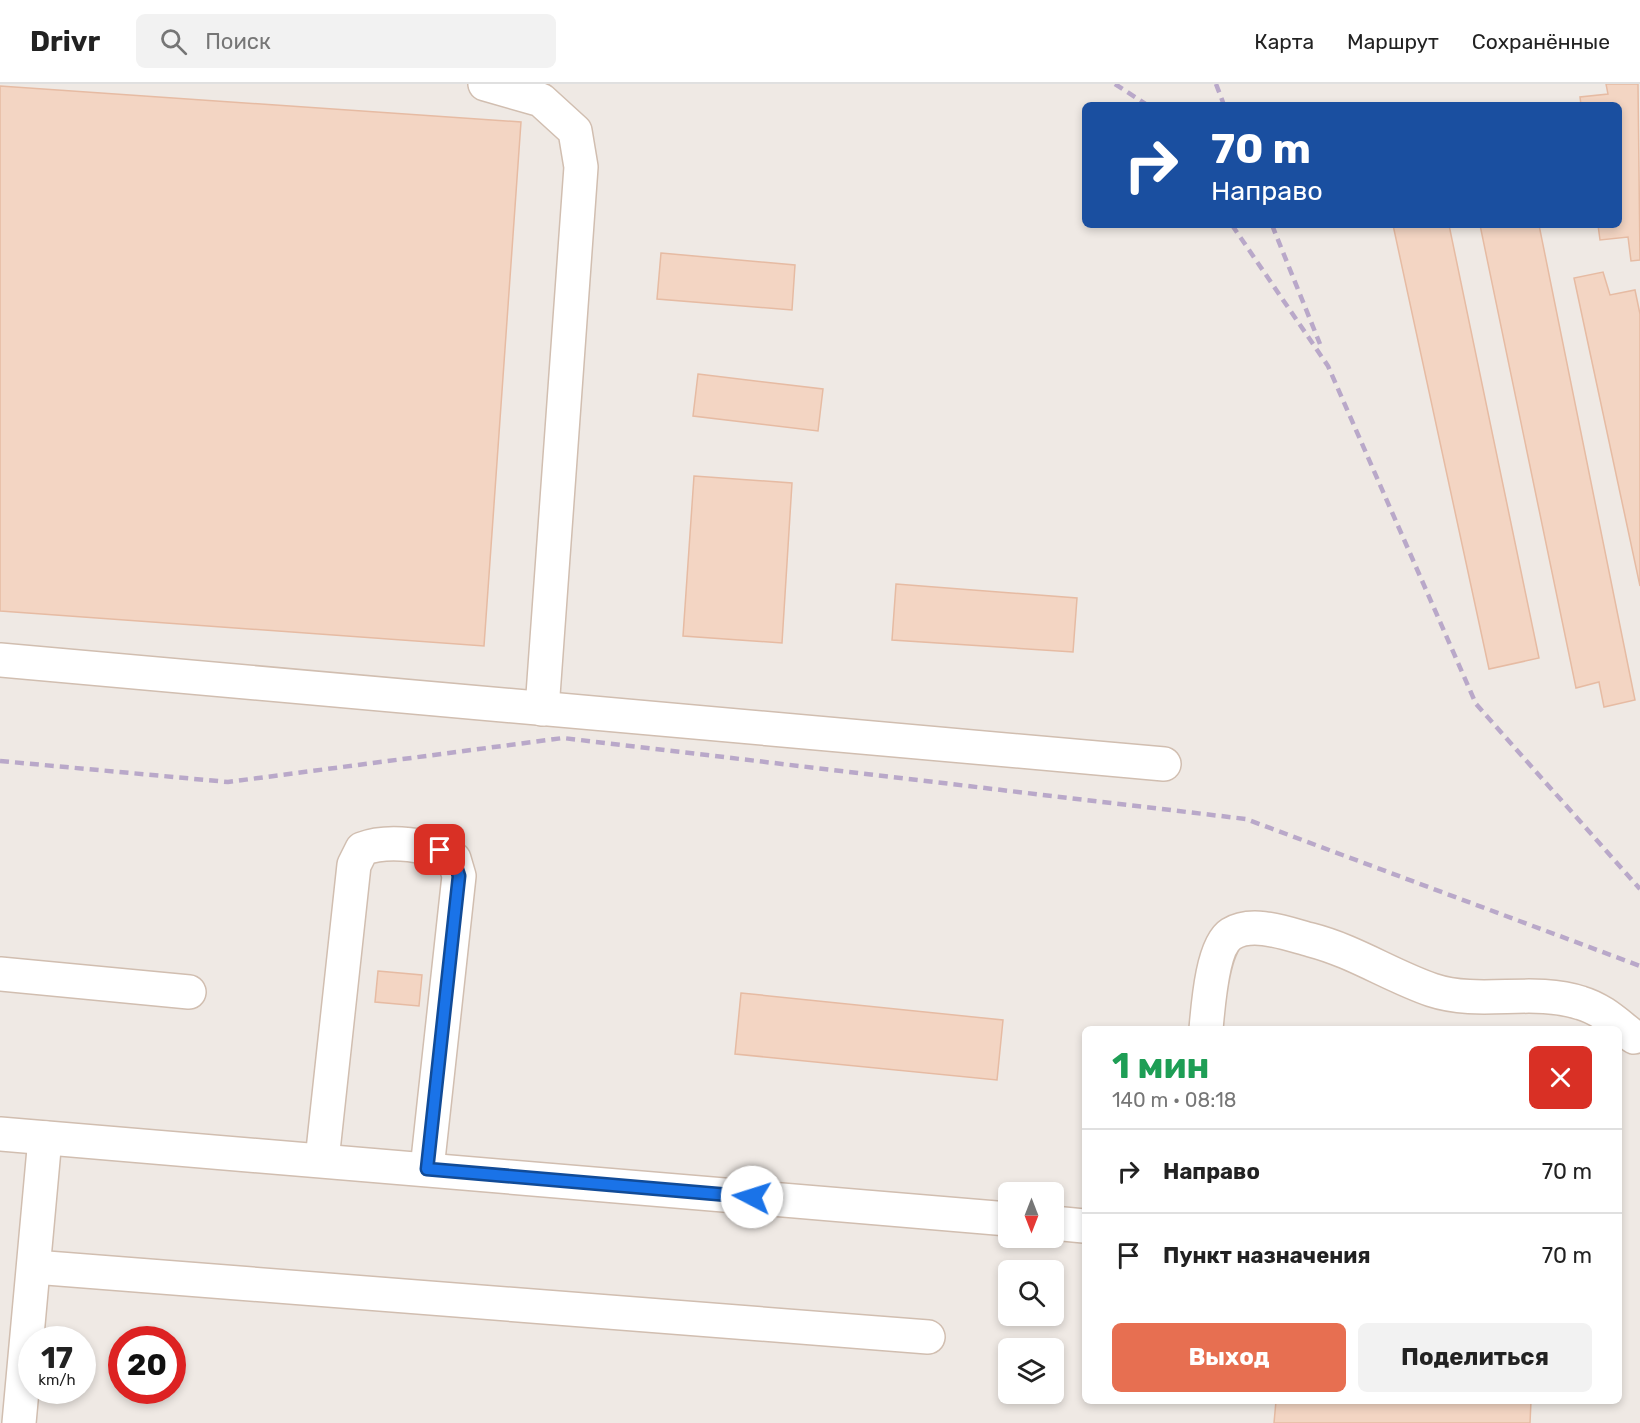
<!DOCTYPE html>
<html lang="ru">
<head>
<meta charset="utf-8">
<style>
  :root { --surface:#fff; --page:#f2f2f2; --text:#222; --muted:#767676; --line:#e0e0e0; --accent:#e76f51 }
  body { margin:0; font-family:Rubik,sans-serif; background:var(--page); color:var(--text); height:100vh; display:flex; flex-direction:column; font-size:22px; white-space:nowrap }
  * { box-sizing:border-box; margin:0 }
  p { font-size:20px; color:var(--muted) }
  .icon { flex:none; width:33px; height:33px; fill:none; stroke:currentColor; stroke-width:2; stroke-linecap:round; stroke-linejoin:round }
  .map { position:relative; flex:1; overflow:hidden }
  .sheet { position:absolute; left:1082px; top:942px; width:540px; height:378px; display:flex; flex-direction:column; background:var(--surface); border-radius:9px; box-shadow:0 3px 9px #0003 }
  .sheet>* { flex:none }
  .top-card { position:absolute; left:1082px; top:18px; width:540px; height:126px; border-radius:9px; box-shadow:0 3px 9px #0003; background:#1a4fa0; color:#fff; overflow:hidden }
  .needle { width:39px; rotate:180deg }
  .tools { position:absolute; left:998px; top:1098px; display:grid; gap:12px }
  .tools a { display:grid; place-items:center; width:66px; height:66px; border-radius:9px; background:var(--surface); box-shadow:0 3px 9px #0003; font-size:30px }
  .speed { position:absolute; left:18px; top:1242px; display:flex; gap:12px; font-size:30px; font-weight:700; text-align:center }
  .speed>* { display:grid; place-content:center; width:78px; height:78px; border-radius:50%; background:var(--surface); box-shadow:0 3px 9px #0003; line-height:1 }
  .speed small { font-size:15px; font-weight:400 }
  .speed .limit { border:9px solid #d22; background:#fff; color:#111 }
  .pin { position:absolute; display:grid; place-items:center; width:51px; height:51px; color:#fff; margin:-26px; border-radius:12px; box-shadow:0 3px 9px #0006 }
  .me { position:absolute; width:66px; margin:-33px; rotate:275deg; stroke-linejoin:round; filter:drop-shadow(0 0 4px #0008) }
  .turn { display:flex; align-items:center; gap:21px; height:126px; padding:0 30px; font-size:27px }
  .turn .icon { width:78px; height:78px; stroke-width:2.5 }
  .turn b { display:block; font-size:42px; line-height:51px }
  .round { display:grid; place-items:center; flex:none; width:63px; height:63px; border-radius:9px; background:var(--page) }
  .overview { display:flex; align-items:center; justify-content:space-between; height:102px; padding:0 30px }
  h1 { font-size:36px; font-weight:700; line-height:45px; color:#1e9e55 }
  .cta { display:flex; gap:12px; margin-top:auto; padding:12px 30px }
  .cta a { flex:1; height:69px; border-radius:9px; background:var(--accent); color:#fff; font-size:24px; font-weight:700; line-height:69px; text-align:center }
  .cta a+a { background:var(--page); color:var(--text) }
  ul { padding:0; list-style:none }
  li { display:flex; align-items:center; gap:18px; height:84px; padding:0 30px; border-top:2px solid var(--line) }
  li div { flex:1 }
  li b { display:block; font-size:22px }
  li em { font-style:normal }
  header { display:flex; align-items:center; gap:36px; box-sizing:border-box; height:84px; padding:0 30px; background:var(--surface); border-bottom:2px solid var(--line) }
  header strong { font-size:28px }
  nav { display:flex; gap:33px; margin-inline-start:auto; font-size:21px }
  .search { width:420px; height:54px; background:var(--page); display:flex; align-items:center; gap:15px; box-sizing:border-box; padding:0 21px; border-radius:9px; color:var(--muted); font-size:22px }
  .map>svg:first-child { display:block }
  .industrial { fill:#efe9e4; fill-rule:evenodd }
  .building { fill:#f3d5c3; stroke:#e6bba3; stroke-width:1.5 }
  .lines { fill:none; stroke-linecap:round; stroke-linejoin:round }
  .minor-casing { stroke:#d1beb0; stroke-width:36 }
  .minor { stroke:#fff; stroke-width:33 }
  .rail { stroke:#b9a8c9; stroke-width:4.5; stroke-dasharray:9 6; stroke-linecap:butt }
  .route-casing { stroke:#114b97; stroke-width:15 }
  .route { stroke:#1a73e8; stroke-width:10 }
</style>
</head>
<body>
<header>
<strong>Drivr</strong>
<div class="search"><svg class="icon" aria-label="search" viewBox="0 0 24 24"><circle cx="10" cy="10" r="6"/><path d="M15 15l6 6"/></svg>Поиск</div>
<nav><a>Карта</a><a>Маршрут</a><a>Сохранённые</a></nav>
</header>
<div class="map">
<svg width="1640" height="1339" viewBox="0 0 1640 1339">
  <rect width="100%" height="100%" fill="#fdf6ec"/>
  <path class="industrial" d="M 0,0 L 1640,0 L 1640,1339 L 0,1339 ZM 1084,21 L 1618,21 L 1618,141 L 1084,141 ZM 1084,945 L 1618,945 L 1618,1317 L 1084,1317 ZM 1008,1108 L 1053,1108 L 1053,1154 L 1008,1154 ZM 1008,1186 L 1053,1186 L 1053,1232 L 1008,1232 ZM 32,1256 L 82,1256 L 82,1306 L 32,1306 ZM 122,1256 L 172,1256 L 172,1306 L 122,1306 ZM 1008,1264 L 1053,1264 L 1053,1310 L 1008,1310 Z"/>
  <g class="building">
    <polygon points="1606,0 1638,0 1640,176 1631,177 1628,153 1600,156 1598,141 1618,141 1618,21 1581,21 1580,13 1608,10"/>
    <polygon points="0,2 521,38 484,562 0,527"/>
    <polygon points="1393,141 1449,141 1539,574 1489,585"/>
    <polygon points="1480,141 1539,141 1635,616 1604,623 1599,598 1576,604"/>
    <polygon points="661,169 795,181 792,226 657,215"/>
    <polygon points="1603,188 1610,211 1635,206 1640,230 1640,502 1574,194"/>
    <polygon points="698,290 823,305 818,347 693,332"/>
    <polygon points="694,392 792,399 782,559 683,552"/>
    <polygon points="896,500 1077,514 1073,568 892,556"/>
    <polygon points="378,887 422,891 419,922 375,918"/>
    <polygon points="741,909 1003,936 997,996 735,970"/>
    <polygon points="1276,1317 1531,1317 1530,1339 1274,1339"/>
  </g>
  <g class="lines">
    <g class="minor-casing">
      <g id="minor">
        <polyline points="485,0 541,16 575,47 581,83 542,625"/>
        <polyline points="0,576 1164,680"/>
        <polyline points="0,890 189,908"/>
        <path d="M 1206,945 C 1208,924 1212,862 1231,850 C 1253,836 1288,850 1311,856 C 1354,867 1391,892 1432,906 C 1480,922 1533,903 1581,919 C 1602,925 1617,940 1634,953"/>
        <polyline points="0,1050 1008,1135"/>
        <path d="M 322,1076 L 354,781 L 362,765 C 388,755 431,760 454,775 L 459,792 L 427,1085"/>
        <polyline points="1053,1139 1084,1142"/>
        <polyline points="34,1183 928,1253"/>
        <polyline points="19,1339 45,1054"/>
      </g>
    </g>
    <use href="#minor" class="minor"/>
    <g class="rail">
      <polyline points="1115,0 1147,21"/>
      <polyline points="1216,0 1224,21"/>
      <polyline points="1232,141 1328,282 1476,620 1640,805"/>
      <polyline points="1272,141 1320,260"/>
      <polyline points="0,677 228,698 563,654 1246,735 1640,882"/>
    </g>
  </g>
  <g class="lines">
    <g class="route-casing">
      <polyline id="route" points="440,766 454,776 459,792 427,1085 752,1113"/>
    </g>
    <use href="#route" class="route"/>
  </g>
</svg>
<div class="tools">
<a><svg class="needle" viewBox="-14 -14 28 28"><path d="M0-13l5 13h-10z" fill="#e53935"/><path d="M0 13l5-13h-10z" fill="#767676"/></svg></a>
<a><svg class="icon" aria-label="search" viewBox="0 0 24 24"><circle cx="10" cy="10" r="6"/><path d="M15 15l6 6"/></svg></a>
<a><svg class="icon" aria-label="layers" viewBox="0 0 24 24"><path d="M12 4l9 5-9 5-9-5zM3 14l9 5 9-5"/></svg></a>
</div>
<div class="speed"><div>17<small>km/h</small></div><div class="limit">20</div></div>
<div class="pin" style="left:440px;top:766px;background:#d93025"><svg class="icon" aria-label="arrive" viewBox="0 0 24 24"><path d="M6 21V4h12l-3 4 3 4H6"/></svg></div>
<svg class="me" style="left:752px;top:1113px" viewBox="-20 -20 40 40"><circle r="19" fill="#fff"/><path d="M0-13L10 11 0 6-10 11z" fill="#1a73e8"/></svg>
<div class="top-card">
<div class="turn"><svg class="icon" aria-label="right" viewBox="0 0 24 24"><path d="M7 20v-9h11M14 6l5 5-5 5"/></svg><div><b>70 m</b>Направо</div></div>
</div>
<section class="sheet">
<div class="overview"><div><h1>1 мин</h1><p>140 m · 08:18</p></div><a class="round" style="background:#d93025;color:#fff"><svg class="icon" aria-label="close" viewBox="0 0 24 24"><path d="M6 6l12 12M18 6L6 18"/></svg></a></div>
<ul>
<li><svg class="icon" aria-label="right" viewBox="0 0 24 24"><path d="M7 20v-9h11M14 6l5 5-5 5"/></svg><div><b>Направо</b></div><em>70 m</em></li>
<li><svg class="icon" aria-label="arrive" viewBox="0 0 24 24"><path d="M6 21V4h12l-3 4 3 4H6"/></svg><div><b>Пункт назначения</b></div><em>70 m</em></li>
</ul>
<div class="cta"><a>Выход</a><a>Поделиться</a></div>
</section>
</div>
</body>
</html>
